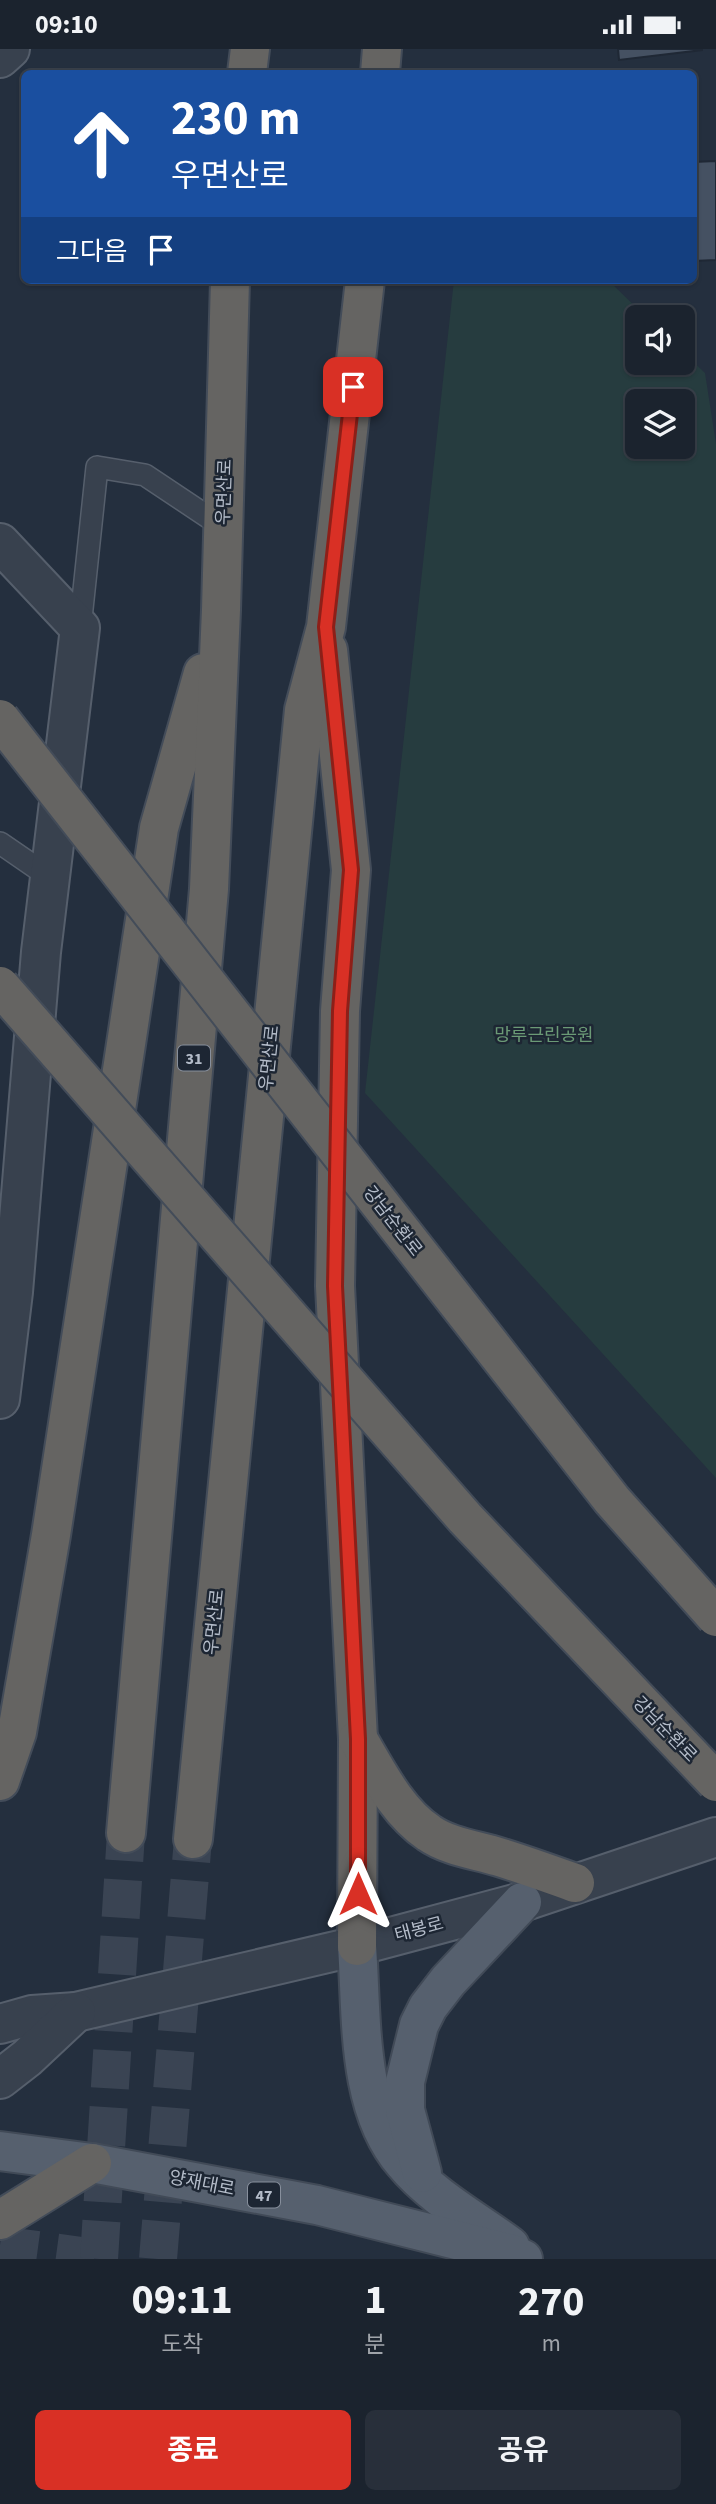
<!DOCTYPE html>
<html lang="ko">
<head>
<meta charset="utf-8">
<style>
  :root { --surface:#1b232e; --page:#282f3a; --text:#f1f3f6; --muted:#a0a4aa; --line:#39404a; --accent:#d93025 }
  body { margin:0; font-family:"Source Sans 3","Noto Sans KR",sans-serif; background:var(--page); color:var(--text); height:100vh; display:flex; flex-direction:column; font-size:26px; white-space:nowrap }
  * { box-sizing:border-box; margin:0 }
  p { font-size:23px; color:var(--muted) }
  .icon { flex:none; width:38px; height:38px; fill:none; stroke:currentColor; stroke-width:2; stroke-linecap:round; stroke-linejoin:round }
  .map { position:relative; height:2210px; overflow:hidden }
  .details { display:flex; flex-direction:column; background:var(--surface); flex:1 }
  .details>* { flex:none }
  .hud { position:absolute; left:21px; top:21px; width:676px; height:214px; border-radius:10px; box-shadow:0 2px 5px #0004,0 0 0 2px var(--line); background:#1a4fa0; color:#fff; overflow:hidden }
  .tools { position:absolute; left:625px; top:256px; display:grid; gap:14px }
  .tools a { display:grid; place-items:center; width:70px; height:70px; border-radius:10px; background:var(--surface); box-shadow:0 2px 5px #0004,0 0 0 2px var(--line); font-size:35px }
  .pin { position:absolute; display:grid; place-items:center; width:60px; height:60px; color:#fff; margin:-30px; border-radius:14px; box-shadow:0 4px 10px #0006 }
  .me { position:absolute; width:77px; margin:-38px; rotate:0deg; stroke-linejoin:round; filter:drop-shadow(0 0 5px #0008) }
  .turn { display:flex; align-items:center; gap:24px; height:147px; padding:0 35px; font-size:32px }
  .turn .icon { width:91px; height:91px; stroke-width:2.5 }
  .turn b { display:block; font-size:49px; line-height:60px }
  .then { display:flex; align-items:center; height:66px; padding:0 35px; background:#0003; gap:14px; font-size:26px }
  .eta { display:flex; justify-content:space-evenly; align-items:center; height:119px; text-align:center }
  .eta b { font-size:42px; font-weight:700; line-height:49px }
  .button { display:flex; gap:14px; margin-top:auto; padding:14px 35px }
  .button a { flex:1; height:80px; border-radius:10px; background:var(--accent); color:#fff; font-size:28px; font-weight:700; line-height:80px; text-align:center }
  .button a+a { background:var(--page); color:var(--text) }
  .status { display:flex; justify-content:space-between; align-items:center; height:49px; padding:0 35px; background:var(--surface); direction:ltr }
  .status svg { height:19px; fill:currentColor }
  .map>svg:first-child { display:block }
  .green { fill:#263c3f; fill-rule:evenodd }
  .building { fill:#455162; stroke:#1f2835; stroke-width:2 }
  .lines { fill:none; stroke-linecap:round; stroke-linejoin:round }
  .primary-tunnel { stroke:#3a4453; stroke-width:38; stroke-dasharray:38 19; stroke-linecap:butt }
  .trunk-tunnel { stroke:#3a4453; stroke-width:38; stroke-dasharray:38 19; stroke-linecap:butt }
  .service-casing { stroke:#565f6c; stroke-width:24 }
  .minor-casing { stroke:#565f6c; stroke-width:42 }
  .tertiary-casing { stroke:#565f6c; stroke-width:42 }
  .primary-casing { stroke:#414a57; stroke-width:42 }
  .trunk-casing { stroke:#434c59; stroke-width:42 }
  .service { stroke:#38414e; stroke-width:21 }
  .minor { stroke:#38414e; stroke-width:38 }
  .tertiary { stroke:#38414e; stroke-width:38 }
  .primary { stroke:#56606e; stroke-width:38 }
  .trunk { stroke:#656462; stroke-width:38 }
  .trunk-bridge-casing { stroke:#434c59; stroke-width:42; stroke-linecap:butt }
  .trunk-bridge { stroke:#656462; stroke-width:38 }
  .route-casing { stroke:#8d1f18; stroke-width:18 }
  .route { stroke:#d93025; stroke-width:12 }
  .labels { text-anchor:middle; stroke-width:5; stroke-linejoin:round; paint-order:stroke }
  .shield { fill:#1d2633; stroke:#878f9c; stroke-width:2 }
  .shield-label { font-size:16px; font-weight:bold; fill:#b4bcc9 }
  .street-label { font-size:18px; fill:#b4bcc9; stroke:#1d2633 }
  .park-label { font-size:18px; fill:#6b9a76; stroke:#1d2633 }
</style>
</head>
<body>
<div class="status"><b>09:10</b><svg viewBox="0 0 49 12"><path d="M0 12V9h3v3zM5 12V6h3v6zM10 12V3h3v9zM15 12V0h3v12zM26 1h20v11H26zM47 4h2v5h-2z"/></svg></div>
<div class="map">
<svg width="716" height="2210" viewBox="0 0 716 2210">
  <rect width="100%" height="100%" fill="#242f3e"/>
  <path class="green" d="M 454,231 L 608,231 L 646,268 L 637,268 L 637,313 L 682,313 L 683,303 L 705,324 L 716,395 L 716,1429 L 365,1044 ZM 637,352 L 682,352 L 682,397 L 637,397 Z"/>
  <g class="building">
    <polygon points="618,0 702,0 702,1 619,11"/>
    <polygon points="716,112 716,211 693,212 693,113"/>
  </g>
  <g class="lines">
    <polyline class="primary-tunnel" points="0,2196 103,2210"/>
    <g class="trunk-tunnel">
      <polyline points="99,2210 126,1784"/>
      <polyline points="158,2210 193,1790"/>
    </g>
    <g class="service-casing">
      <g id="service">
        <polyline points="80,579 97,418 145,426 223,478"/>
        <polyline points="0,794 51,829"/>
      </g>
    </g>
    <g class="minor-casing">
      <g id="minor">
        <polyline points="0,9 10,0"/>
        <polyline points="0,494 80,579 41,903 13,1243 0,1350"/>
      </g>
    </g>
    <g class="tertiary-casing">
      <g id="tertiary">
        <polyline points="0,1975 32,1966 76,1963 357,1897 522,1853 716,1788"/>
        <polyline points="0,2030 27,2009 76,1963"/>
      </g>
    </g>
    <g class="primary-casing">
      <g id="primary">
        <path d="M 357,1897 C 362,1966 356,2059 404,2114 C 432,2148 475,2171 510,2197"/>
        <polyline points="0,2102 92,2114 317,2156 512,2205 523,2210"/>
        <polyline points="422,2124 405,2061 405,2033 419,1976 428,1958 448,1932 522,1853"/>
      </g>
    </g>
    <g class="trunk-casing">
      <g id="trunk">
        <polyline points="247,24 250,0"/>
        <polyline points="380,24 382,0"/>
        <polyline points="328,601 351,821 340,962 335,1237 358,1690 357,1897"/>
        <path d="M 358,1690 C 377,1722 397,1763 429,1784 C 449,1798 477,1801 499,1808 C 525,1816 550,1825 575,1834"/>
        <polyline points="0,1732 17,1683 51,1486 159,779 203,624"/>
        <polyline points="126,1784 209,840 221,561 230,231"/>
        <polyline points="193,1790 304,661 326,578 365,231"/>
        <polyline points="0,2171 92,2114"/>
      </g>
    </g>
    <use href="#service" class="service"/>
    <use href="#minor" class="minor"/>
    <use href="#tertiary" class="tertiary"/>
    <use href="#primary" class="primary"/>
    <use href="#trunk" class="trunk"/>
    <g class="trunk-bridge-casing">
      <g id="trunk-bridge">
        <polyline points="0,670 612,1451 716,1568"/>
        <polyline points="0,937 465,1469 716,1733"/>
      </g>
    </g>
    <use href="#trunk-bridge" class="trunk-bridge"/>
  </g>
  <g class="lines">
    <g class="route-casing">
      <polyline id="route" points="353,338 326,578 351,821 340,962 335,1237 358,1690 358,1845"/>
    </g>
    <use href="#route" class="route"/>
  </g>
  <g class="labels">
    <g class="shield">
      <rect x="178" y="996.5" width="32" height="25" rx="5"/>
      <rect x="248" y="2133.5" width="32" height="25" rx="5"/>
    </g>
    <g class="shield-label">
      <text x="194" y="1015">31</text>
      <text x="264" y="2152">47</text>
    </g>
    <g class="street-label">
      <text transform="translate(224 443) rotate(-88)" y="6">우면산로</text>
      <text transform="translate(269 1009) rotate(-84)" y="6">우면산로</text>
      <text transform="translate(393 1172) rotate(52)" y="6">강남순환로</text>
      <text transform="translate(214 1573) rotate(-84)" y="6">우면산로</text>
      <text transform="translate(665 1680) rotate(46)" y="6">강남순환로</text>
      <text transform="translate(419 1880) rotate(-15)" y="6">태봉로</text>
      <text transform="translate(202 2134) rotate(11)" y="6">양재대로</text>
    </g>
    <g class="park-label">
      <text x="544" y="992">망루근린공원</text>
    </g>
  </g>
</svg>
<div class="tools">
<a><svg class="icon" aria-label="sound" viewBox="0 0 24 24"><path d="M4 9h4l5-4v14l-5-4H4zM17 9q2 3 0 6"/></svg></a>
<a><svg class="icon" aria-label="layers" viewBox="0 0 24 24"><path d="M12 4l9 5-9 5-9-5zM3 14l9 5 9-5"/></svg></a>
</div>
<div class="pin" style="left:353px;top:338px;background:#d93025"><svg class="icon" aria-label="arrive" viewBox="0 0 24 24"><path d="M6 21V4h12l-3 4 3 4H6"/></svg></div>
<svg class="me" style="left:358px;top:1845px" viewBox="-20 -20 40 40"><path d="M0-17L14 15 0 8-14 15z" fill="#d93025" stroke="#fff" stroke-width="4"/></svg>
<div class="hud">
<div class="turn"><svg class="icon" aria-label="ahead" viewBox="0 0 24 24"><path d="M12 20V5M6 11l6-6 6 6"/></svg><div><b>230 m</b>우면산로</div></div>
<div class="then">그다음<svg class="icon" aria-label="arrive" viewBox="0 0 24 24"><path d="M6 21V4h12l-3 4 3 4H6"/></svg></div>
</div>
</div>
<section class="details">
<div class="eta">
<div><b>09:11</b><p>도착</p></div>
<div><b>1</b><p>분</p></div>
<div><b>270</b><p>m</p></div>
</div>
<div class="button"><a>종료</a><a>공유</a></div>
</section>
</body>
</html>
